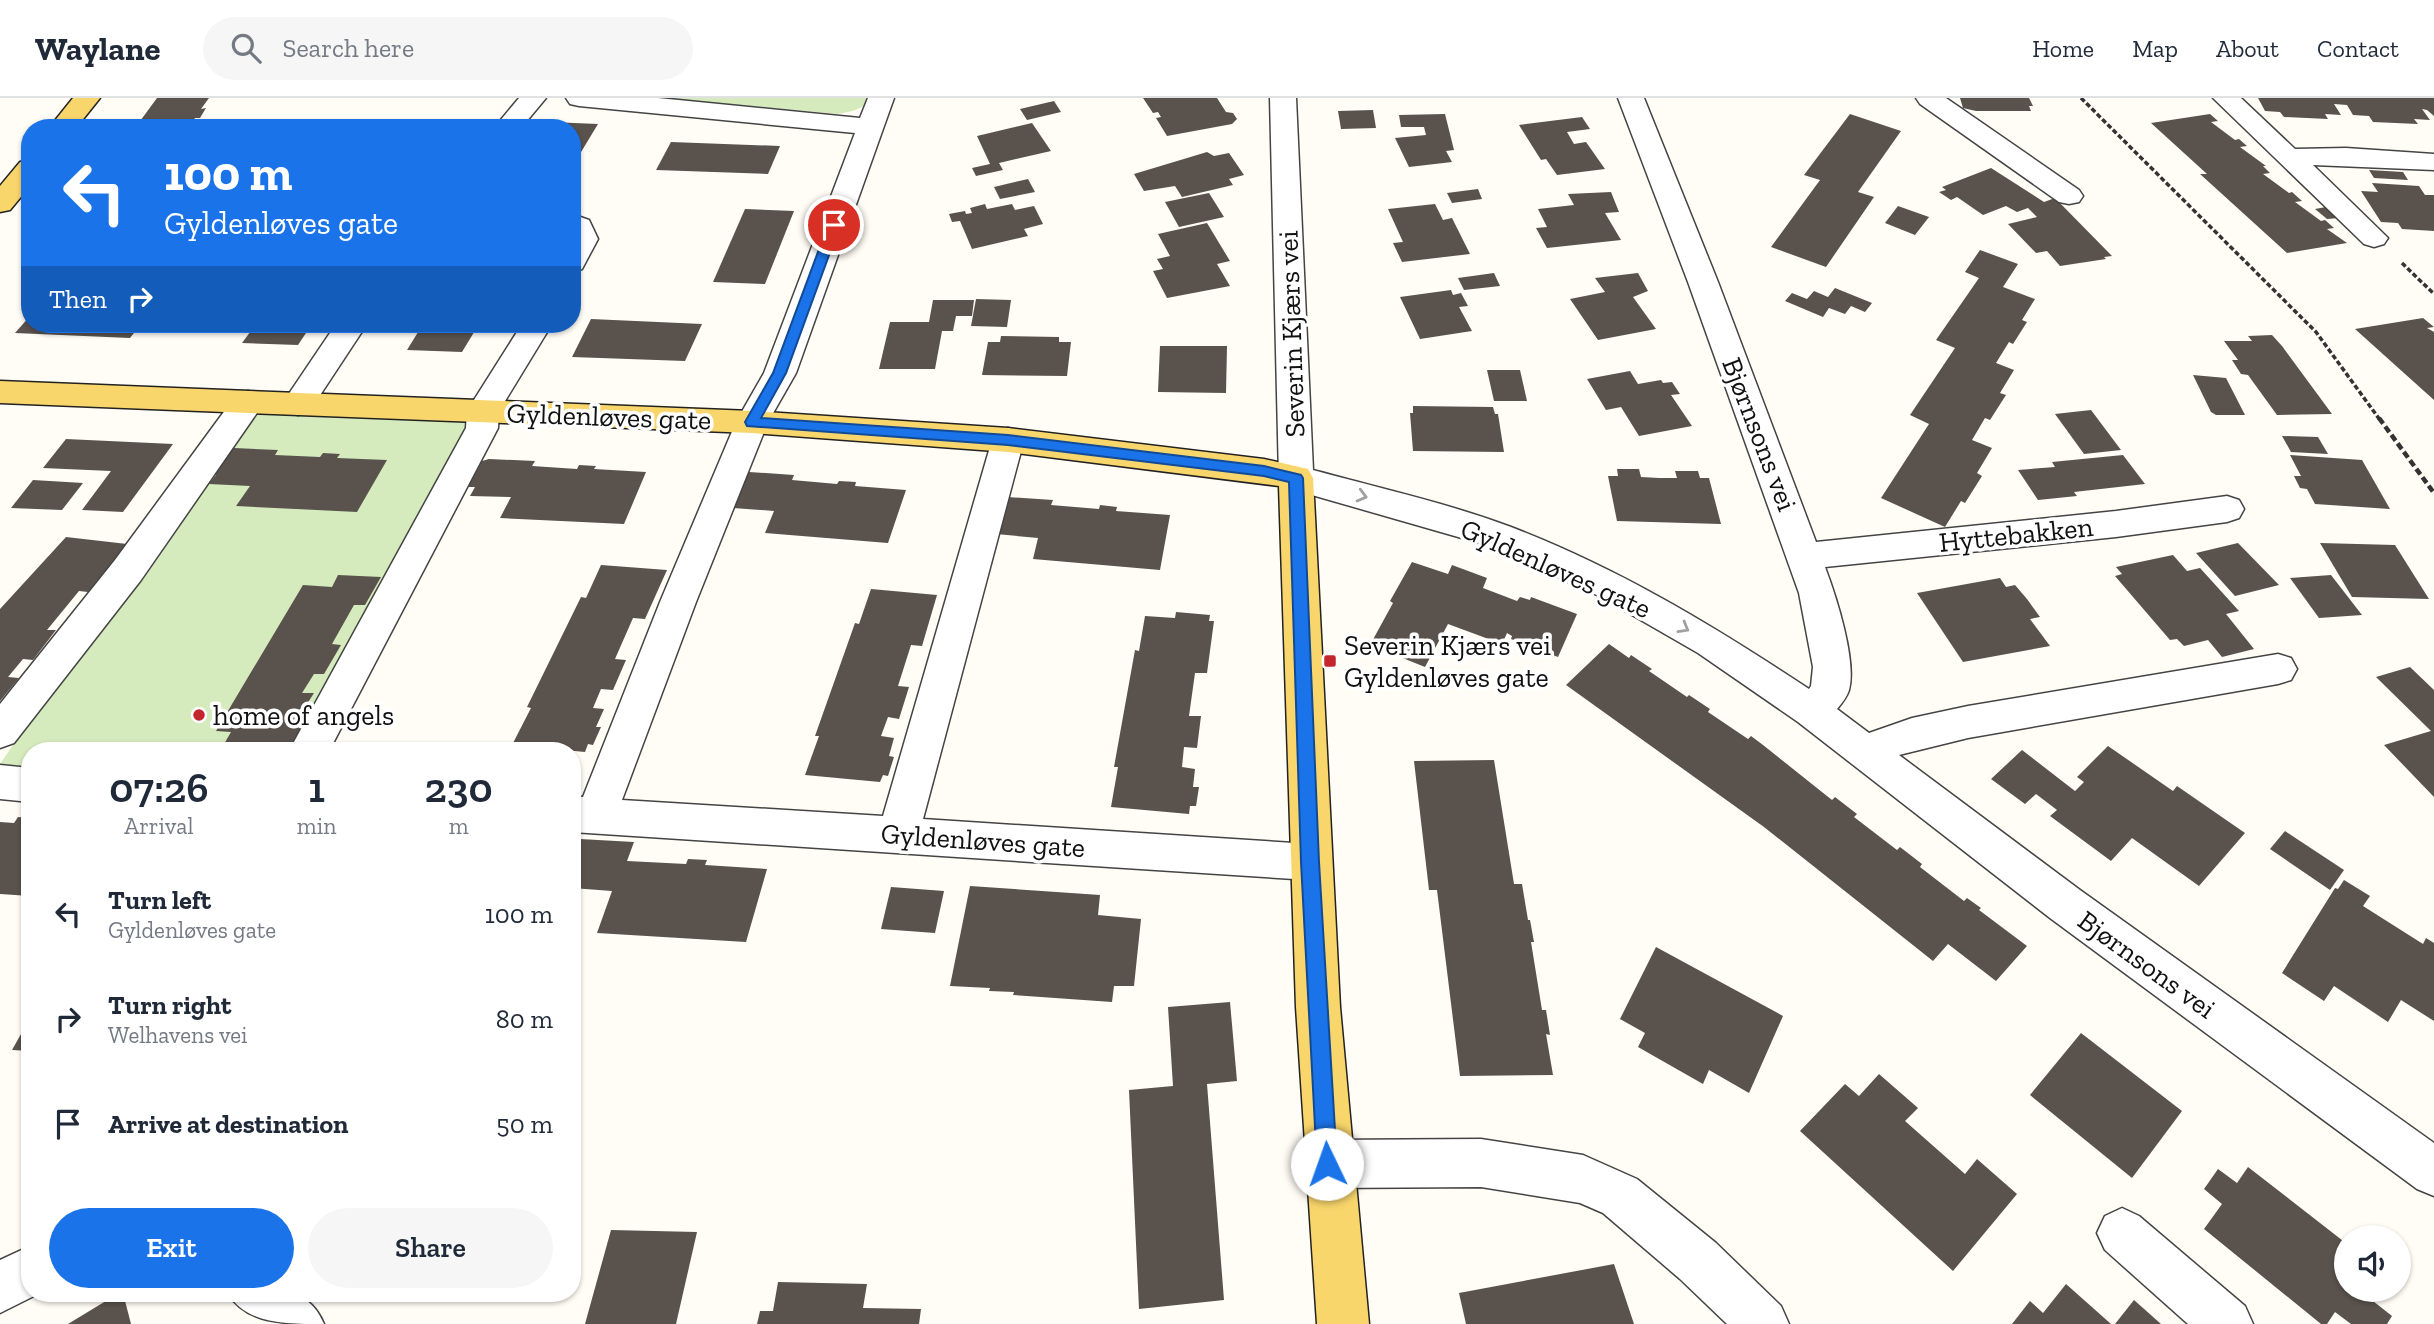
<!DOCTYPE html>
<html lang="en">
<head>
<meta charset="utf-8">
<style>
  :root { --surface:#fff; --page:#f6f6f7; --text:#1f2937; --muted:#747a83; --line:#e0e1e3; --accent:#1a73e8 }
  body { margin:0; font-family:"Zilla Slab",serif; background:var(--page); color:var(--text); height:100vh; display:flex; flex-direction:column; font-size:26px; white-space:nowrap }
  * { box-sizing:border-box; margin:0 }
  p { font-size:23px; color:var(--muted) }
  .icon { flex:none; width:38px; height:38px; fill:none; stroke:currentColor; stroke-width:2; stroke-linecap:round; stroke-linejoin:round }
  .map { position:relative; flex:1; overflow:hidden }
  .details { position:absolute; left:21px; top:644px; width:560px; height:560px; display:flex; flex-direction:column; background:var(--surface); border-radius:28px; box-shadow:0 2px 5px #0004 }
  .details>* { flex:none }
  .guide { position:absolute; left:21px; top:21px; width:560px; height:214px; border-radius:28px; box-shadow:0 2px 5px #0004; background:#1a73e8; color:#fff; overflow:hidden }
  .controls { position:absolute; left:2334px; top:1127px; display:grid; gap:14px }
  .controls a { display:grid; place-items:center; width:77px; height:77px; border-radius:50%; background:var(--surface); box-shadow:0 2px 5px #0004; font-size:35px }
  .pin { position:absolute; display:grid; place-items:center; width:60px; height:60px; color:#fff; margin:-30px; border:4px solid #fff; border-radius:50%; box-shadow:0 2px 7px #0007 }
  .me { position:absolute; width:77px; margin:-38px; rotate:357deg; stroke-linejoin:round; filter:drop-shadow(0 0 5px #0008) }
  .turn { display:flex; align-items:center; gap:24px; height:147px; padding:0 28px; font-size:32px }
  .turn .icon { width:91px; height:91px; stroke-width:2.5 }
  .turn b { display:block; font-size:49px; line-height:60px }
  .then { display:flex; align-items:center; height:66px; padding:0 28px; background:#0003; gap:14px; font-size:26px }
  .eta { display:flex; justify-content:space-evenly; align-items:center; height:119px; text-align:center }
  .eta b { font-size:42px; font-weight:600; line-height:49px }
  .primary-button { display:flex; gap:14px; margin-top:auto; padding:14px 28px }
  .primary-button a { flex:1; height:80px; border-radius:42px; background:var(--accent); color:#fff; font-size:28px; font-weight:600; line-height:80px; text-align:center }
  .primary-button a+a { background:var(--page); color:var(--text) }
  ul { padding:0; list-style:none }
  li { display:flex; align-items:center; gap:21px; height:105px; padding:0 28px }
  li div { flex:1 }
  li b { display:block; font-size:26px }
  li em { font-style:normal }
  header { display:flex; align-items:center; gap:42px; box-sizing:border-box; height:98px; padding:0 35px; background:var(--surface); border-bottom:2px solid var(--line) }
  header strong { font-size:33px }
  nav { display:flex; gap:38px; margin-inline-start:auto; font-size:24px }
  .search { width:490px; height:63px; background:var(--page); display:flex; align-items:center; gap:18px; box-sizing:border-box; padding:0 24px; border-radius:38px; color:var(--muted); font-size:26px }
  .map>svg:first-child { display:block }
  .green { fill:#d5ebbd }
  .building { fill:#5a524d }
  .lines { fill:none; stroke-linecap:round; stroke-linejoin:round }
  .minor-casing { stroke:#444; stroke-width:3 }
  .major-casing { stroke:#222; stroke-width:3 }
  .path-far1 { stroke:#333; stroke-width:3.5; stroke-dasharray:5 2.5; stroke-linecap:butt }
  .path { stroke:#333; stroke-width:4.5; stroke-dasharray:7 3.5; stroke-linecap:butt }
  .minor { fill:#fff; fill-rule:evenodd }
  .major { fill:#f9d66b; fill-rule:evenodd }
  .oneway { stroke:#a0a0a0 }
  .route { fill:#1a73e8; stroke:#114b97; stroke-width:2 }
  .poi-dot { fill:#c4262e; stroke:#fff; stroke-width:2.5 }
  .labels { text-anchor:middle; stroke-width:7; stroke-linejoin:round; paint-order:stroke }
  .street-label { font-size:28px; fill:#111; stroke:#fff }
  .poi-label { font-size:28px; fill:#111; stroke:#fff; text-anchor:start }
</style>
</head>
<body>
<header>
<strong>Waylane</strong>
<div class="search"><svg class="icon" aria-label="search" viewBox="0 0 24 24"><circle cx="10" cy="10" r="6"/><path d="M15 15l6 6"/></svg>Search here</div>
<nav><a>Home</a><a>Map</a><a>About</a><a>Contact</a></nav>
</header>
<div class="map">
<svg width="2434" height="1226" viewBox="0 0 2434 1226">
  <rect width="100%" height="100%" fill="#fffdf5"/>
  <g class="green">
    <path d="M 663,0 L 869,0 C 865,12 849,14 837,16 Z"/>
    <polygon points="248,304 483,313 308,653 30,653 30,683 0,681 0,666"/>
  </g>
  <g class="building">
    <polygon points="157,0 209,0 201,11 206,10 200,20 195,20 188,30 135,30"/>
    <polygon points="1143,0 1217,0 1226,14 1233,15 1237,21 1232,26 1167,38 1156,20 1161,19 1158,14 1153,15"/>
    <polygon points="1960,0 2029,0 2033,8 2029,8 2031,13 1976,13 1963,10"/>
    <polygon points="2258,0 2434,0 2434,18 2427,12 2422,11 2430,22 2414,21 2418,26 2373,24 2369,18 2353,17 2347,7 2334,6 2341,17 2325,16 2328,21 2284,19 2280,14 2265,13"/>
    <polygon points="1054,3 1061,14 1027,22 1020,11"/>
    <polygon points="1373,12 1376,30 1341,31 1338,13"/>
    <polygon points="1445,16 1454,52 1446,53 1452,64 1409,69 1395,40 1426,37 1424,29 1401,29 1399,17"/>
    <polygon points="1850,16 1901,33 1858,94 1874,99 1826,169 1771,149 1820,82 1804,77"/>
    <polygon points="2210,16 2218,23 2211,24 2235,42 2239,41 2247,48 2240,49 2266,68 2263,68 2270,75 2263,76 2289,95 2292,94 2302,103 2295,104 2321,123 2325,122 2334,130 2327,131 2347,145 2287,155 2200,76 2207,76 2151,25"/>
    <polygon points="1582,19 1590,31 1567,34 1574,46 1586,44 1605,71 1557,77 1546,61 1541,62 1519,27"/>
    <polygon points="550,24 598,26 572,69 572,30 546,30"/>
    <polygon points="1032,25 1051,53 999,65 1003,72 976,78 972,70 990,66 977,38"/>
    <polygon points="671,44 780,48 768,76 656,72"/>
    <polygon points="1207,54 1214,58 1229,55 1244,77 1229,81 1233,87 1182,99 1175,88 1144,93 1134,76"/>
    <polygon points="1991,70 2044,104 2055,100 2112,158 2104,159 2106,161 2060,168 2047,153 2036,155 2008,126 2037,119 2028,110 2017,114 2006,108 1983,117 1957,99 1951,102 1939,94 1946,92 1942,89"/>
    <polygon points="2369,72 2403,74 2408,82 2374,80"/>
    <polygon points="1028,81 1035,94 1000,101 994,89"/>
    <polygon points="2372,85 2419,88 2425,97 2434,97 2434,133 2402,131 2398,125 2381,124 2361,93 2378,94"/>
    <polygon points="1478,91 1482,101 1452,105 1447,95"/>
    <polygon points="1611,94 1619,114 1605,115 1621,142 1547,150 1536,130 1547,129 1538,111 1574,107 1568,96"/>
    <polygon points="1209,95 1224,119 1179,129 1165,104"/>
    <polygon points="985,106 987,111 1012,106 1015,112 1034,108 1043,126 1024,131 1028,138 972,151 960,123 952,124 949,116 965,113 966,116 972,115 970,110"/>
    <polygon points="1435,106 1443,122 1452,120 1470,156 1402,164 1393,145 1403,144 1388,111"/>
    <polygon points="1898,108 1929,119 1915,137 1885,125"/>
    <polygon points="2326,109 2339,120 2327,121 2315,111"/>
    <polygon points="745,111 794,113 765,186 713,184"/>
    <polygon points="1207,125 1230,163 1217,166 1230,188 1167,200 1153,173 1163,171 1157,161 1170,158 1158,136"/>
    <polygon points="1980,152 2018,166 2003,189 2035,201 2022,222 2027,224 2013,246 2009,244 1996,265 2014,272 2000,295 2006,297 1990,322 1985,320 1972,342 1992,350 1977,375 1982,378 1965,405 1961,403 1945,429 1881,400 1929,326 1910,317 1955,250 1936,242 1979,180 1965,174"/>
    <polygon points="1494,175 1500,188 1464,192 1458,180"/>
    <polygon points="1638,175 1648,193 1633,199 1656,231 1598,242 1570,201 1605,194 1595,180"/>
    <polygon points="1835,190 1872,205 1865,214 1851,208 1845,216 1829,210 1823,219 1785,203 1792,195 1807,201 1814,193 1828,199"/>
    <polygon points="1451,192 1453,197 1461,195 1468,208 1459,209 1472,233 1420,241 1400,199"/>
    <polygon points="976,201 1011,202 1007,229 971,228"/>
    <polygon points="933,202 974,202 972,218 956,218 953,233 942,233 935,271 879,271 890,224 929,224"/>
    <polygon points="30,218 30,226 141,226 130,240 15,235"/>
    <polygon points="2423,220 2434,229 2427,230 2434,234 2434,302 2355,231"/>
    <polygon points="591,221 702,226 685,263 572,259"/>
    <polygon points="256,226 312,226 298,247 242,245"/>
    <polygon points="423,226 479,226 462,254 407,252"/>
    <polygon points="2272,237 2282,248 2332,316 2277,317 2248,277 2241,276 2232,262 2238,262 2224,243 2252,243 2248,238"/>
    <polygon points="1001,238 1059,239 1059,244 1071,244 1067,278 982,277 988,244 1000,244"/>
    <polygon points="1160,248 1227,248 1226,295 1158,294"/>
    <polygon points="1487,272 1520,272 1527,303 1494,303"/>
    <polygon points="1630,273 1638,286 1661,282 1663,285 1672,284 1680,296 1671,297 1692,328 1639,338 1621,309 1606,312 1587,281"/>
    <polygon points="2193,277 2226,280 2245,317 2216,317 2211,314"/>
    <polygon points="1413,308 1493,309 1495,316 1498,316 1504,354 1413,353 1410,315 1413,315"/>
    <polygon points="2091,312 2121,352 2084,356 2055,316"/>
    <polygon points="2282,338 2318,339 2328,356 2291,354"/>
    <polygon points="66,341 173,346 123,414 82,412 111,373 43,370"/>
    <polygon points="234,350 278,352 275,357 320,359 323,355 340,356 337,360 387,362 357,414 236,408 250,388 209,386 216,377 209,376 225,352"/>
    <polygon points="2123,357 2145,386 2074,394 2077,398 2038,402 2018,372 2055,369 2052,364"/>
    <polygon points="2290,357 2362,362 2390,411 2315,406 2307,391 2300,390 2294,378 2301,378"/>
    <polygon points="489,361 535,363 532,368 577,371 579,367 596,368 594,371 646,374 624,426 500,420 511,399 470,398 475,389 468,389 482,363"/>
    <polygon points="1617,371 1639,371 1641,379 1659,380 1677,380 1675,373 1698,373 1700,380 1709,380 1721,426 1617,423 1608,378 1618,378"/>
    <polygon points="749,374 794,377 792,382 837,386 839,383 856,384 855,388 906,392 888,445 765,435 774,413 733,410 737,401 731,400 741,376 748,376"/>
    <polygon points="33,382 83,385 62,412 11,410"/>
    <polygon points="1007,399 1053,402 1051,407 1099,411 1100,407 1117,409 1116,413 1170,417 1160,472 1033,461 1038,440 996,436"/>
    <polygon points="66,439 127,446 88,494 79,493 47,532 56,532 33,562 23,561 8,579 19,580 0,603 0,511"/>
    <polygon points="2238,445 2279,487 2235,498 2196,455"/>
    <polygon points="2320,445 2395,447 2429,501 2352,499"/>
    <polygon points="2173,457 2187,473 2200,470 2239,513 2226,516 2254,551 2222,559 2208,542 2184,548 2177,541 2170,542 2115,478 2122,476 2116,469"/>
    <polygon points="1412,464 1448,476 1452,467 1487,480 1483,490 1517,503 1520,499 1530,502 1531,499 1577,516 1558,559 1511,541 1512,538 1507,535 1502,546 1448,526 1425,569 1370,547 1393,505 1390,503"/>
    <polygon points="601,467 667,472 645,521 633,520 615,561 626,562 613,592 601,591 593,610 604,611 596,629 601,629 593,647 588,646 585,654 512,647 531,610 527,609 581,499 586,500"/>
    <polygon points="338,477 381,479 365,507 354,507 332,546 341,547 324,576 314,576 302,595 314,595 307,606 314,606 288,653 220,653 231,634 216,633 303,487 332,489"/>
    <polygon points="2331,477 2362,517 2319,520 2290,480"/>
    <polygon points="2000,480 2006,489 2015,487 2027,501 2040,519 2030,521 2050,548 1963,564 1917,495"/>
    <polygon points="871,491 937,497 922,548 911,547 898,588 909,589 899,621 888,619 881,638 894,640 889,658 894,659 888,678 883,677 880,684 805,677 819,638 815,638 855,525 859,526"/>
    <polygon points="1176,514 1210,517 1209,523 1214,523 1207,575 1195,575 1189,618 1201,618 1197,650 1184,649 1182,669 1195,671 1193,689 1199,689 1196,708 1190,708 1189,716 1111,709 1118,669 1114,669 1135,552 1139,553 1145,518 1175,520"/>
    <polygon points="1609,546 1629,560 1631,557 1652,571 1649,573 1687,599 1689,597 1710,611 1708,614 1748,641 1751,638 1763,647 1832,702 1835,699 1857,716 1854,719 1897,752 1900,749 1922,766 1920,769 1964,803 1967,800 1981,810 1979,812 2027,848 1996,883 1948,846 1933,863 1764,729 1566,587"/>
    <polygon points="2410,569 2434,592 2434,699 2384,647 2431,633 2376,579"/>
    <polygon points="2108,648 2173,693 2177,688 2245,735 2199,788 2132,740 2111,763 2050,718 2057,712 2036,696 2025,706 1991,681 2022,652 2075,693 2084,684 2077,679"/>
    <polygon points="1494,662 1514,786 1522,786 1528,822 1530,822 1534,844 1531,844 1542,912 1546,912 1550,937 1546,936 1553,977 1460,978 1437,792 1429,792 1414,663"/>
    <polygon points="18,719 30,720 30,798 0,796 0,724 14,725"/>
    <polygon points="2285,733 2344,772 2330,792 2270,751"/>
    <polygon points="580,741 634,744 627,763 686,766 688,761 707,762 705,767 767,771 746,844 597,835 612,793 572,790 572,745 579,746"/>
    <polygon points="2344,782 2370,798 2363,808 2423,846 2426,840 2434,845 2434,923 2401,902 2388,924 2334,888 2324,903 2282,875 2335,790 2338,791"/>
    <polygon points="970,788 1100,797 1098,817 1141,821 1134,888 1114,888 1112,904 1013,897 1014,894 989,893 990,890 950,888"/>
    <polygon points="891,789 944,793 935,835 881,831"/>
    <polygon points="1656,849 1783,918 1749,995 1709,972 1703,986 1638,949 1645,935 1620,921"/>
    <polygon points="1230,904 1237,983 1207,986 1224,1202 1139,1211 1129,992 1173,988 1168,909"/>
    <polygon points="30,920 30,953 12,952"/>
    <polygon points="2081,935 2182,1013 2132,1080 2030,997"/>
    <polygon points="1879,976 1918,1010 1905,1023 1965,1076 1977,1061 2017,1096 1953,1173 1800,1033 1845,986 1859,998"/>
    <polygon points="2248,1069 2347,1146 2347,1192 2359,1192 2392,1218 2387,1226 2351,1226 2335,1214 2327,1226 2321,1226 2204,1131 2222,1106 2204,1091 2218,1071 2237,1085"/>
    <polygon points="611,1132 697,1134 676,1226 585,1226"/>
    <polygon points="1614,1166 1634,1226 1466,1226 1459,1195"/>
    <polygon points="778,1184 867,1186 863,1210 921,1211 919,1226 757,1226 760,1213 773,1213"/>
    <polygon points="2066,1186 2111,1226 2012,1226 2030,1203 2043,1215"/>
    <polygon points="119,1195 123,1195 131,1226 68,1226"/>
    <polygon points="2134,1202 2161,1226 2115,1226"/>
  </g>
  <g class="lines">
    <g class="minor-casing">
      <g id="minor">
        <polygon points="519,0 546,0 521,30 494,30"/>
        <polygon points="566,0 658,0 860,20 868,0 894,0 796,275 768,324 696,504 622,702 883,718 992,342 996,334 1008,330 1020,334 1024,342 923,721 1310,746 1325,751 1331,764 1325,777 1310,782 572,734 572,698 583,699 660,504 736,324 764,275 855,35 579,8 570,6"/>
        <path d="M 1270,0 L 1296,0 L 1313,372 C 1379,390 1447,405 1511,429 C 1618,470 1714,528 1809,591 L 1811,588 L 1813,569 L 1799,495 L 1688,184 L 1618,0 L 1644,0 L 1718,184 L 1816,444 L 2116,413 L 2227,398 L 2239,402 L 2244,411 L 2239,420 L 2227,424 L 2116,439 L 1825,469 C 1836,498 1857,563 1849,592 C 1847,599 1842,605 1837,611 L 1869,635 L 1912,620 L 1968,608 L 2278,556 L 2291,560 L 2297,571 L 2291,582 L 2278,586 L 1968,640 L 1899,657 L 2080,792 L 2434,1045 L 2434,1098 L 2417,1091 L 2050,820 L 1798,624 L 1698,555 L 1599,498 L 1486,447 L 1284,389 L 1279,380 Z"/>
        <polygon points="1916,0 1946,0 2079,92 2083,98 2079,104 2069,106 2059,104 1920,6"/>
        <polygon points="2213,0 2241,0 2295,51 2346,50 2434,56 2434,72 2313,67 2388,140 2384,146 2374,149 2364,146"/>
        <polygon points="572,116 589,122 598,141 582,171 572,174"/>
        <polygon points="336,226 367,226 309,314 298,317 287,314 282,306"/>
        <polygon points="522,226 552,226 499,313 498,330 329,653 289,653 466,330 467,313"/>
        <polygon points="248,293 259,296 264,304 259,312 141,482 14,645 0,650 0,606 115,462 237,296"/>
        <polygon points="0,667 30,670 30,704 0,701"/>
        <polygon points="1481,1041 1583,1057 1637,1081 1716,1145 1781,1208 1789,1226 1727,1226 1680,1181 1603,1115 1580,1105 1481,1089 1327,1090 1310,1083 1303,1066 1310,1049 1327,1042"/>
        <polygon points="2122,1110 2139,1118 2245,1208 2253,1226 2188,1226 2105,1152 2097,1135 2105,1118"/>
        <polygon points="30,1148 30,1195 40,1195 0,1215 0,1162"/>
        <path d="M 228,1195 C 269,1195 306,1183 324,1226 C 284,1226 246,1226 228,1195 Z"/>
      </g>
    </g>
    <g class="major-casing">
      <g id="major">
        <polygon points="73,0 100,0 76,30 49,30"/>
        <polygon points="30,62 30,88 10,112 0,114 0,88 20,64"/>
        <polygon points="0,283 752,313 1008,330 1264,361 1308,371 1313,380 1340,909 1369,1226 1317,1226 1296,909 1279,388 1008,354 752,335 0,305"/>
      </g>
    </g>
    <g class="path-far1">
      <polyline points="2081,0 2316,234 2380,322"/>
      <polyline points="2402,165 2434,196"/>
    </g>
    <polyline class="path" points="2379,320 2434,395"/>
    <use href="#minor" class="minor"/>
    <use href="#major" class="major"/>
  </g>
  <defs><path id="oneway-chevron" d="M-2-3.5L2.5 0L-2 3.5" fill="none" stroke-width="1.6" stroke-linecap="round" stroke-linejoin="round" transform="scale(1.75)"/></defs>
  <g class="oneway">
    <use href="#oneway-chevron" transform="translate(1362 398) rotate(15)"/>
    <use href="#oneway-chevron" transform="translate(1684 530) rotate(30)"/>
  </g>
  <polygon class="route" points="834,124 840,127 786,275 761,320 1008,337 1264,368 1301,377 1303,380 1319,764 1337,1066 1334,1073 1327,1076 1320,1073 1317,1066 1301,764 1289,384 1264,378 1008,347 747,328 745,324 773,275 828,127"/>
  <g class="poi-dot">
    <rect x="1323" y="556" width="14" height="14" rx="3.5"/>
    <circle cx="199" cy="617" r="7"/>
  </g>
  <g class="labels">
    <g class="street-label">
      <text transform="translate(1291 236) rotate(-92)" y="10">Severin Kjærs vei</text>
      <text transform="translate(609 318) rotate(2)" y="10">Gyldenløves gate</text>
      <text transform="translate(1760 336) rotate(69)" y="10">Bjørnsons vei</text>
      <text transform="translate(2016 436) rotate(-6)" y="10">Hyttebakken</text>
      <text transform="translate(1556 470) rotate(24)" y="10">Gyldenløves gate</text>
      <text transform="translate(983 742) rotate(4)" y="10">Gyldenløves gate</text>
      <text transform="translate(2147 866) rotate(36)" y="10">Bjørnsons vei</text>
    </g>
    <g class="poi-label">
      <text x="1344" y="557">Severin Kjærs vei<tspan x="1344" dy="32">Gyldenløves gate</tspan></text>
      <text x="213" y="627">home of angels</text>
    </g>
  </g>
</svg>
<div class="controls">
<a><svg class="icon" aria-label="sound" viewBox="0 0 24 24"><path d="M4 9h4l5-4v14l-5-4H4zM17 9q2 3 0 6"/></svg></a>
</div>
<div class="pin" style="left:834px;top:127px;background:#d93025"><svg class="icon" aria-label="arrive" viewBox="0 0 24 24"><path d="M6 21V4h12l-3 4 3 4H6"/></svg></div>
<svg class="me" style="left:1327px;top:1066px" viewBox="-20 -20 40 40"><circle r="19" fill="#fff"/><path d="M0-13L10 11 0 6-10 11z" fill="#1a73e8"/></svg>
<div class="guide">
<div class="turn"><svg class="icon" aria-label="left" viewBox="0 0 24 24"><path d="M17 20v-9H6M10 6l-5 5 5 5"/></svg><div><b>100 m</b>Gyldenløves gate</div></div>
<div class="then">Then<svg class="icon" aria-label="right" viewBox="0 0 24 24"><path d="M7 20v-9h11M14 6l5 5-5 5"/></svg></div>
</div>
<section class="details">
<div class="eta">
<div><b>07:26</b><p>Arrival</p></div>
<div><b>1</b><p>min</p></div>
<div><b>230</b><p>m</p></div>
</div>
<ul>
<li><svg class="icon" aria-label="left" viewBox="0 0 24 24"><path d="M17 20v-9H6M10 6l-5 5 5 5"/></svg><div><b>Turn left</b><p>Gyldenløves gate</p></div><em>100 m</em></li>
<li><svg class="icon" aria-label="right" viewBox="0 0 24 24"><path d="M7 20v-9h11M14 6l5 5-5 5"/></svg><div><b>Turn right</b><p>Welhavens vei</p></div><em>80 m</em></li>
<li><svg class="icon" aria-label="arrive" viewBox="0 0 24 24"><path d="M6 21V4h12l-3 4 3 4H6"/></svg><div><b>Arrive at destination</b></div><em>50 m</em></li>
</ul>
<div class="primary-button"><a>Exit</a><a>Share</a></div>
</section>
</div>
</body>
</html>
